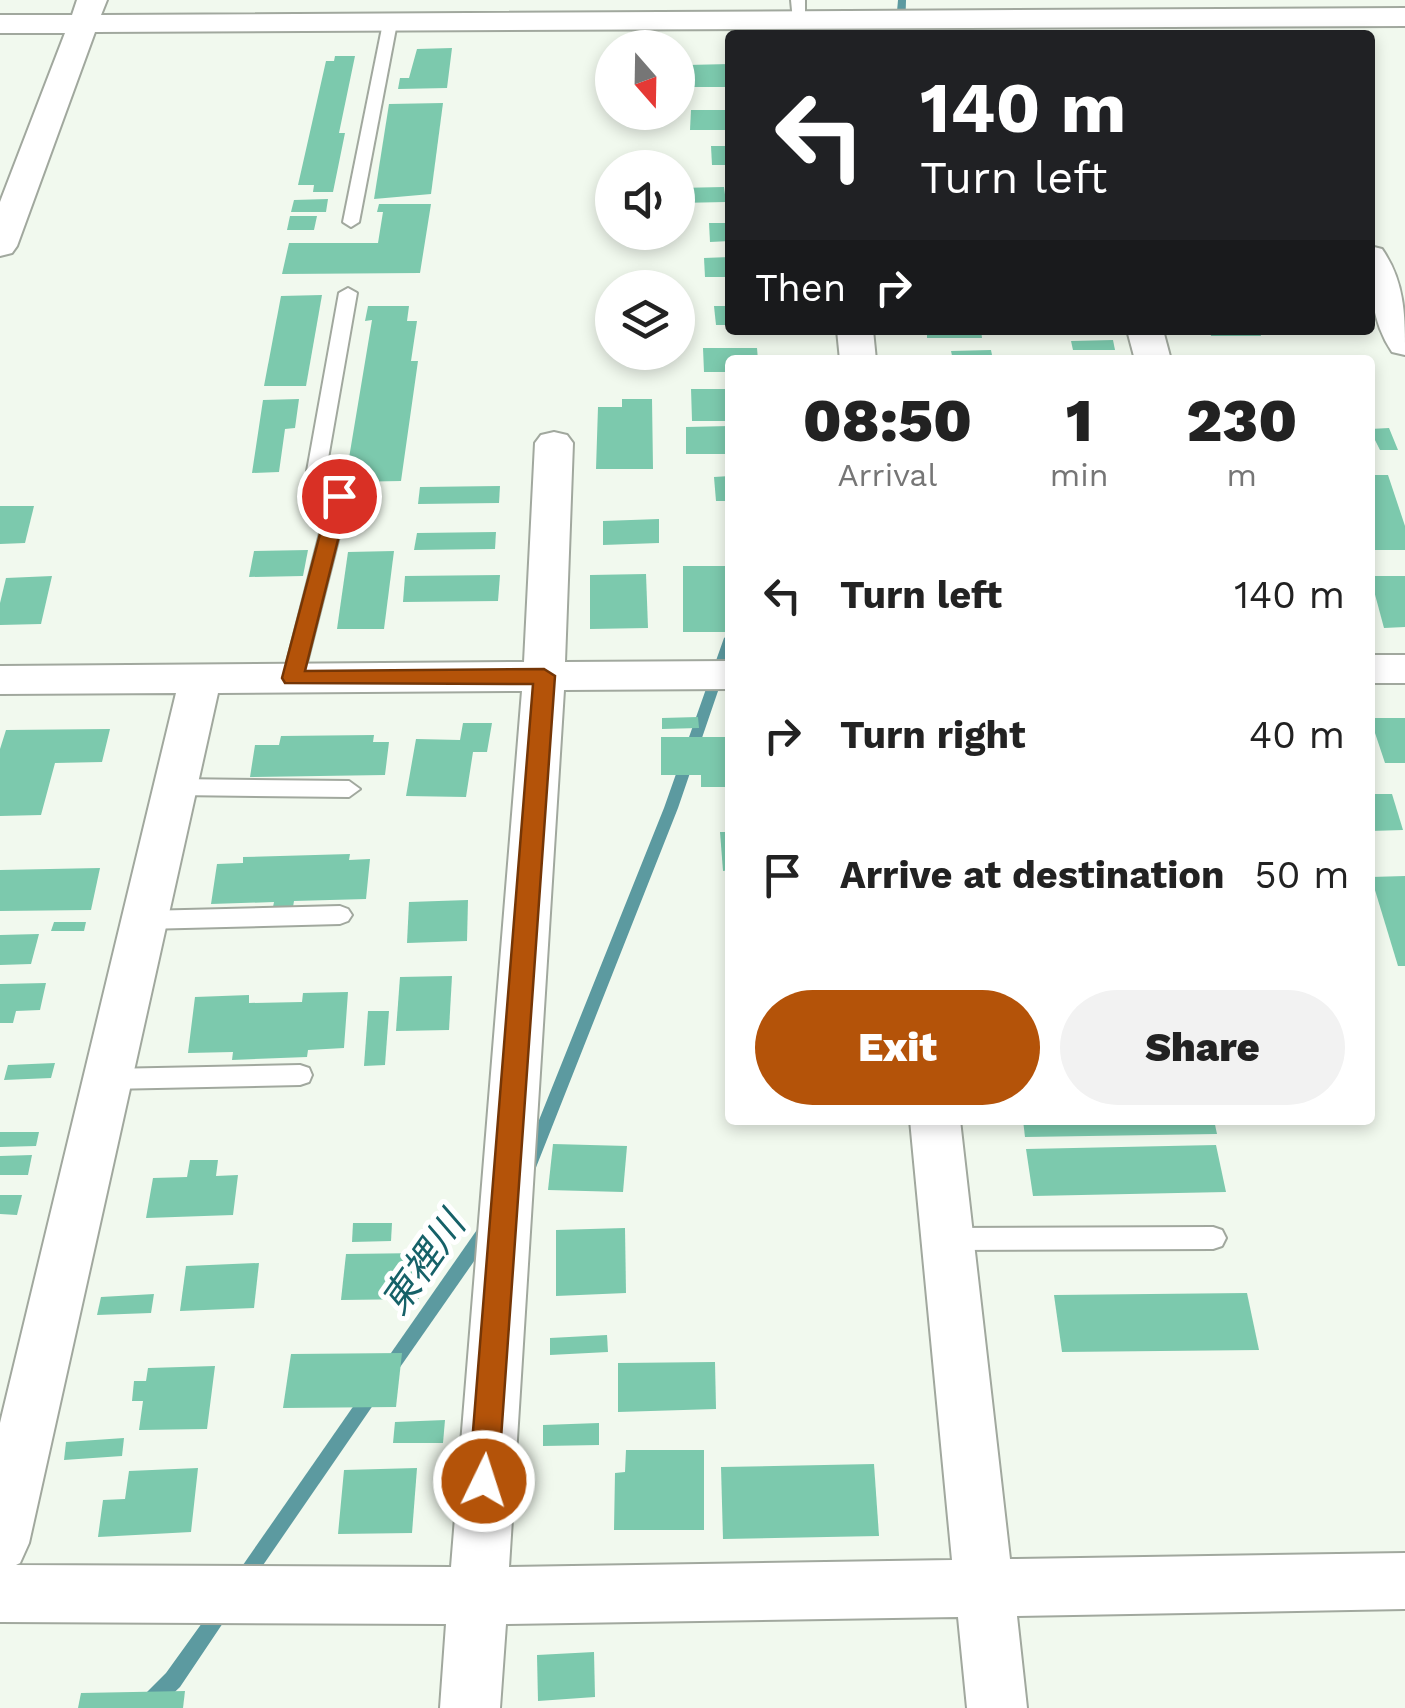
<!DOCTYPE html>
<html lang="en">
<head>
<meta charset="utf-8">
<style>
  :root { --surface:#fff; --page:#f2f2f2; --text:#222; --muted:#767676; --accent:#b45309 }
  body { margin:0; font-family:"Work Sans","Noto Sans JP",sans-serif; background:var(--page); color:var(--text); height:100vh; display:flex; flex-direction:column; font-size:38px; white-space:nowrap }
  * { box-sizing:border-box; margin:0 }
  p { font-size:32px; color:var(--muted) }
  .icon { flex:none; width:55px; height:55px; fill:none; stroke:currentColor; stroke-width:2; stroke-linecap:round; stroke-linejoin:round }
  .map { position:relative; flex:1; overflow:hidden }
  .side { position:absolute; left:725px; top:355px; width:650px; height:770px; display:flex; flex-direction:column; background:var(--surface); border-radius:10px; box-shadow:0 5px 15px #0003 }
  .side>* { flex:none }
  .guide { position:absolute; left:725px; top:30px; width:650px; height:305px; border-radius:10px; box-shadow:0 5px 15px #0003; background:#202124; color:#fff; overflow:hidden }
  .needle { width:65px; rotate:160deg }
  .buttons { position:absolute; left:595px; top:30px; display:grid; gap:20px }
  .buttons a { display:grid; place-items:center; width:100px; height:100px; border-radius:50%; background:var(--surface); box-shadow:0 5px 15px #0003; font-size:50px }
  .pin { position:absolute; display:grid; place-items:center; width:85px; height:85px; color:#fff; margin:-42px; border:5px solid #fff; border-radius:50%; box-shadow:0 2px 10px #0007 }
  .me { position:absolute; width:110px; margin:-55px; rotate:4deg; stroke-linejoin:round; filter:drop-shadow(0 0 8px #0008) }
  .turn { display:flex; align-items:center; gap:35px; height:210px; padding:0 30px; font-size:45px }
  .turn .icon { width:130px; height:130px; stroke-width:2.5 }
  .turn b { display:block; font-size:70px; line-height:85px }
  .then { display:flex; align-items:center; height:95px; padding:0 30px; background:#0003; gap:20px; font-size:38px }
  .eta { display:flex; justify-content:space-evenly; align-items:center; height:170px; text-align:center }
  .eta b { font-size:60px; font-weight:800; line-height:70px }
  .button { display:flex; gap:20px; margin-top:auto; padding:20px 30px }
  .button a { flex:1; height:115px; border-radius:60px; background:var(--accent); color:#fff; font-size:40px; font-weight:800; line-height:115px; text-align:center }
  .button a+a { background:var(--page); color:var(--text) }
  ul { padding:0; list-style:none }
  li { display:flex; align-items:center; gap:30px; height:140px; padding:0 30px }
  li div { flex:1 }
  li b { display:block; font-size:38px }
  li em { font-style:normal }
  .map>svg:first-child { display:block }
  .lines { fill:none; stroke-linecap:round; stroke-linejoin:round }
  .stream { fill:#5c9aa0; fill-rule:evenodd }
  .building { fill:#7cc9ad }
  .lane-casing { stroke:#a1a89e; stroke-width:4 }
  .street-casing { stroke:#a1a89e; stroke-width:4 }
  .lane { fill:#fff; fill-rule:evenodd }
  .street { fill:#fff; fill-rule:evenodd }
  .route { fill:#b45309; stroke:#753606; stroke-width:2.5 }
  .labels { text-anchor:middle; stroke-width:10; stroke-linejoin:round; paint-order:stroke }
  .water-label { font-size:38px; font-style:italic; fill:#166168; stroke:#fff }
</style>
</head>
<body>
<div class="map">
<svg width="1405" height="1708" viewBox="0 0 1405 1708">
  <rect width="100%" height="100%" fill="#f1f9ee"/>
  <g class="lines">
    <g class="stream">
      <polygon points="898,0 906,0 905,35 895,35"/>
      <polygon points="730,634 730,656 678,808 535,1170 533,1175 527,1177 521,1175 519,1170 664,808 724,638"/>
      <polygon points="487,1222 493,1224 495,1229 493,1234 396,1373 390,1376 384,1373 382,1368 384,1363 481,1224"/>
      <polygon points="372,1385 378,1388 380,1393 378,1398 248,1587 242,1590 236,1587 233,1581 236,1575 366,1388"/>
      <polygon points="221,1602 227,1605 230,1611 227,1617 180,1687 158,1708 136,1708 138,1701 166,1673 215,1605"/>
    </g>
  </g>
  <g class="building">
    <polygon points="452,48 447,88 398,89 400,78 409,78 417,49"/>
    <polygon points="335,56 355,56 339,133 345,133 333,192 313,192 314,185 298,185 326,61 334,61"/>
    <polygon points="730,64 730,87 687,87 687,65"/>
    <polygon points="443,103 431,194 374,199 389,104"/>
    <polygon points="691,110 730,110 730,130 690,130"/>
    <polygon points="711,146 730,146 730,165 712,165"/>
    <polygon points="724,187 726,202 678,203 678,188"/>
    <polygon points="328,199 326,212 291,212 294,200"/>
    <polygon points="379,204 431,204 420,273 282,274 289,243 378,243 383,212 377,212"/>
    <polygon points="290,216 317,216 314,230 287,230"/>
    <polygon points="709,223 730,223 730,241 710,242"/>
    <polygon points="730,257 730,277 705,277 704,258"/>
    <polygon points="322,295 306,386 264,386 281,296"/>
    <polygon points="368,306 409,306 407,321 417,321 411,361 418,361 401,481 345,482 372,320 365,321"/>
    <polygon points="714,306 730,306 730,325 716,325"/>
    <polygon points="927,330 981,330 982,338 927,338"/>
    <polygon points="1210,330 1259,330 1261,336 1211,336"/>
    <polygon points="1113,340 1115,350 1073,350 1071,341"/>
    <polygon points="703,348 757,348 758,360 730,360 730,372 704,372"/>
    <polygon points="991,350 993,360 953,360 951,351"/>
    <polygon points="691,389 730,389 730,421 692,421"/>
    <polygon points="299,399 295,428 285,429 279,472 252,473 263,400"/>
    <polygon points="622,399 652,399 653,469 596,469 598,407 622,407"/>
    <polygon points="730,426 730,454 686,454 686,427"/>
    <polygon points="1389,428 1398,450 1380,450 1374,438 1370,438 1370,429"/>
    <polygon points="1370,475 1388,475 1405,526 1405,550 1370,550"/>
    <polygon points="730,476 730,501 716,501 714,477"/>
    <polygon points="500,486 499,503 418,504 420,487"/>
    <polygon points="0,506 34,506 25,543 0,544"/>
    <polygon points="659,519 659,543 603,545 603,521"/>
    <polygon points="496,532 495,549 414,550 417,533"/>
    <polygon points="308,550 303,576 249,577 254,551"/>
    <polygon points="394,551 384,629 337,629 348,552"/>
    <rect x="683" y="566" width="47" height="66"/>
    <polygon points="646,574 648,628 590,629 590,575"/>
    <polygon points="500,575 498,601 403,602 405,576"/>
    <polygon points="52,576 41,624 0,625 0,603 6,578"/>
    <polygon points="1370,576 1405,576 1405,627 1384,628"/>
    <polygon points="698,717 699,728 662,729 662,718"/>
    <polygon points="1370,718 1405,718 1405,763 1385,763"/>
    <polygon points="463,723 492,723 487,752 473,752 466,797 406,796 416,739 460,740"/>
    <polygon points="110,729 102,762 55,763 41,815 0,816 0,749 6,730"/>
    <polygon points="374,735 373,742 389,742 385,775 250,777 255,745 279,745 281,736"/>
    <polygon points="661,737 730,737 730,787 701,787 701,775 661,775"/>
    <polygon points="1370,794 1392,794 1403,830 1370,831"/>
    <polygon points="720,832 730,832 730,870 723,871"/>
    <polygon points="350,854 349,860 370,859 366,899 294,901 293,907 273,907 274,902 211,904 217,864 243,863 243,857"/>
    <polygon points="100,868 91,910 0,911 0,870"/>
    <polygon points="1405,876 1405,966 1398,966 1371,877"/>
    <polygon points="468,900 467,941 407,943 409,902"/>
    <polygon points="54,922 86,922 84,931 51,931"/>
    <polygon points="39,934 31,964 0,965 0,935"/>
    <polygon points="452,976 449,1030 396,1031 400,977"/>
    <polygon points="46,983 40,1010 16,1011 13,1023 0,1023 0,984"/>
    <polygon points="348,992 344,1048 308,1050 307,1057 232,1060 233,1052 188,1053 195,997 249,995 249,1003 302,1002 303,993"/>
    <polygon points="368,1011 389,1011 385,1065 364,1066"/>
    <polygon points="55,1063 51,1078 4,1080 8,1065"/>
    <polygon points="1023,1120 1214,1120 1217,1134 1025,1137"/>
    <polygon points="0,1132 39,1132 36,1146 0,1147"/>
    <polygon points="553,1144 627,1146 623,1192 548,1190"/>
    <polygon points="1216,1145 1226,1192 1033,1196 1026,1149"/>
    <polygon points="32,1155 28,1175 0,1175 0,1156"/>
    <polygon points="190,1160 218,1160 216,1176 238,1175 233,1215 146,1218 153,1178 187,1177"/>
    <polygon points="0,1195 22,1195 17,1215 0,1214"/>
    <polygon points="353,1223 392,1223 391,1241 352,1242"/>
    <polygon points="625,1228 626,1293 556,1296 556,1230"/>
    <polygon points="423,1253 419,1299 341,1300 346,1254"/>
    <polygon points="259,1263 254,1308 180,1311 186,1266"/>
    <polygon points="1247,1293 1259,1350 1062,1352 1054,1295"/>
    <polygon points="154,1294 151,1313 97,1315 101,1297"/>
    <polygon points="607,1335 608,1352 550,1355 550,1338"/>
    <polygon points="402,1353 396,1407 283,1408 291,1354"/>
    <polygon points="715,1362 716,1409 618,1412 618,1363"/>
    <polygon points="215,1366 207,1429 139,1430 143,1401 132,1401 134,1381 146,1381 148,1368"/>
    <polygon points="445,1420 443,1443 393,1443 395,1422"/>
    <polygon points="599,1423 599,1445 543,1446 543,1425"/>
    <polygon points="124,1438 122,1456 64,1460 66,1442"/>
    <polygon points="626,1450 704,1450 704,1530 614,1530 615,1473 625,1472"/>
    <polygon points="874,1464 879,1536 723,1539 721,1467"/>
    <polygon points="198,1468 191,1532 98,1537 103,1500 125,1499 129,1471"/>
    <polygon points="417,1468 412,1533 338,1534 344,1470"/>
    <polygon points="594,1652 595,1697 538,1701 537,1655"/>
    <polygon points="185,1691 183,1708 78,1708 81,1693"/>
  </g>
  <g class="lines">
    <g class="lane-casing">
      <g id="lane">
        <polygon points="791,0 805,0 805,24 793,21"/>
        <polygon points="390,19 397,23 359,222 351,227 343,222 383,23"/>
        <polygon points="348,288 357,293 326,470 349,497 303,678 293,685 283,678 329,498 307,471 339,293"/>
        <polygon points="175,779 349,781 360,789 349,797 175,795 164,787"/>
        <polygon points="340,906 348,909 352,915 348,921 340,924 144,929 136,926 132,920 136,914 144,911"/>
        <polygon points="300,1065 309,1068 312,1075 309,1082 300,1085 108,1089 99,1086 96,1079 99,1072 108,1069"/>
        <polygon points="1213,1227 1222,1230 1226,1238 1222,1246 1213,1249 948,1250 939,1247 935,1239 939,1231 948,1228"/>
      </g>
    </g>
    <g class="street-casing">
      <g id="street">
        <polygon points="77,0 107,0 101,15 1405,8 1405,26 95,32 17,246 12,253 0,256 0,202 65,33 0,33 0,15 72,15"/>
        <path d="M 1370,246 L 1382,249 C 1405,282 1405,316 1405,355 L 1392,352 C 1370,319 1370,284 1370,246 Z"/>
        <polygon points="837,330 873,330 876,360 840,360"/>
        <polygon points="1127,330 1163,330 1171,360 1135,360"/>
        <path d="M 554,432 L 567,435 L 573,443 L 565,662 L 730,661 L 730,689 L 564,690 L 509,1567 L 952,1560 L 910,1120 L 960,1120 L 1010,1559 L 1405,1553 L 1405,1609 L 1017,1616 L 1027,1708 L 967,1708 L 958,1617 L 506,1624 L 500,1708 L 440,1708 L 446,1624 L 0,1622 L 0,1423 L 176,693 L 0,694 L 0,666 L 524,662 L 535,443 L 541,435 ZM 522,691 L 451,1567 L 16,1565 L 20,1563 L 29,1543 L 218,693 Z"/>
        <rect x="1370" y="655" width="35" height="28"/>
      </g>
    </g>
    <use href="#lane" class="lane"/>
    <use href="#street" class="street"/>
  </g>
  <polygon class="route" points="339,490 349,496 305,671 544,669 555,676 498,1481 494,1491 484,1495 474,1491 469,1481 533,684 285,683 282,678 330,496"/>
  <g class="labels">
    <g class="water-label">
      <text transform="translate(423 1263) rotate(-55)" y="13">東裡川</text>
    </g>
  </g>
</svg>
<div class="buttons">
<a><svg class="needle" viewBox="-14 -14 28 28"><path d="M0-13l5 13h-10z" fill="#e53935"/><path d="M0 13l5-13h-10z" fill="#767676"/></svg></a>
<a><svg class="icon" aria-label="sound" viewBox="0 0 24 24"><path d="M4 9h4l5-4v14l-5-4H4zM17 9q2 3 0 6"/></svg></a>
<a><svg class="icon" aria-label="layers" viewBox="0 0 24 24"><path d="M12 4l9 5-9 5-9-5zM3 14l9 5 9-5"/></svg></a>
</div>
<div class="pin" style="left:339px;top:496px;background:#d93025"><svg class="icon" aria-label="arrive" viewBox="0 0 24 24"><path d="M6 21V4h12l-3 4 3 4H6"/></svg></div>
<svg class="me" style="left:484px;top:1481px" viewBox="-20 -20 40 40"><circle r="17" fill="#b45309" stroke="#fff" stroke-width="3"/><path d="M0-11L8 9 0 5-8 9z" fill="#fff"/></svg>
<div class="guide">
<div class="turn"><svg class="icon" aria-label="left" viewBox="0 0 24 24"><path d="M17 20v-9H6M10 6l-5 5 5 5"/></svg><div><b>140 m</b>Turn left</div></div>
<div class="then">Then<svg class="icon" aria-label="right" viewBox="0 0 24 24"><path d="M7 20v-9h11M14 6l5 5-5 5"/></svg></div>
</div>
<section class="side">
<div class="eta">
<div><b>08:50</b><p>Arrival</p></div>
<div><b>1</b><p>min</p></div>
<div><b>230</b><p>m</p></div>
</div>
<ul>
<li><svg class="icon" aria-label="left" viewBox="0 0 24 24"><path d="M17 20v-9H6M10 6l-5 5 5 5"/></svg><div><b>Turn left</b></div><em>140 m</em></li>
<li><svg class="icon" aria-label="right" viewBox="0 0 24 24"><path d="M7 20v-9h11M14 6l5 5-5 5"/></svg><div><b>Turn right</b></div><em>40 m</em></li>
<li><svg class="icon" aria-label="arrive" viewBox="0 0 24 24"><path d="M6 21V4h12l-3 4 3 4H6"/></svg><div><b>Arrive at destination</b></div><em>50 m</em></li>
</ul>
<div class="button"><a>Exit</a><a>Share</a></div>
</section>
</div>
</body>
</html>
